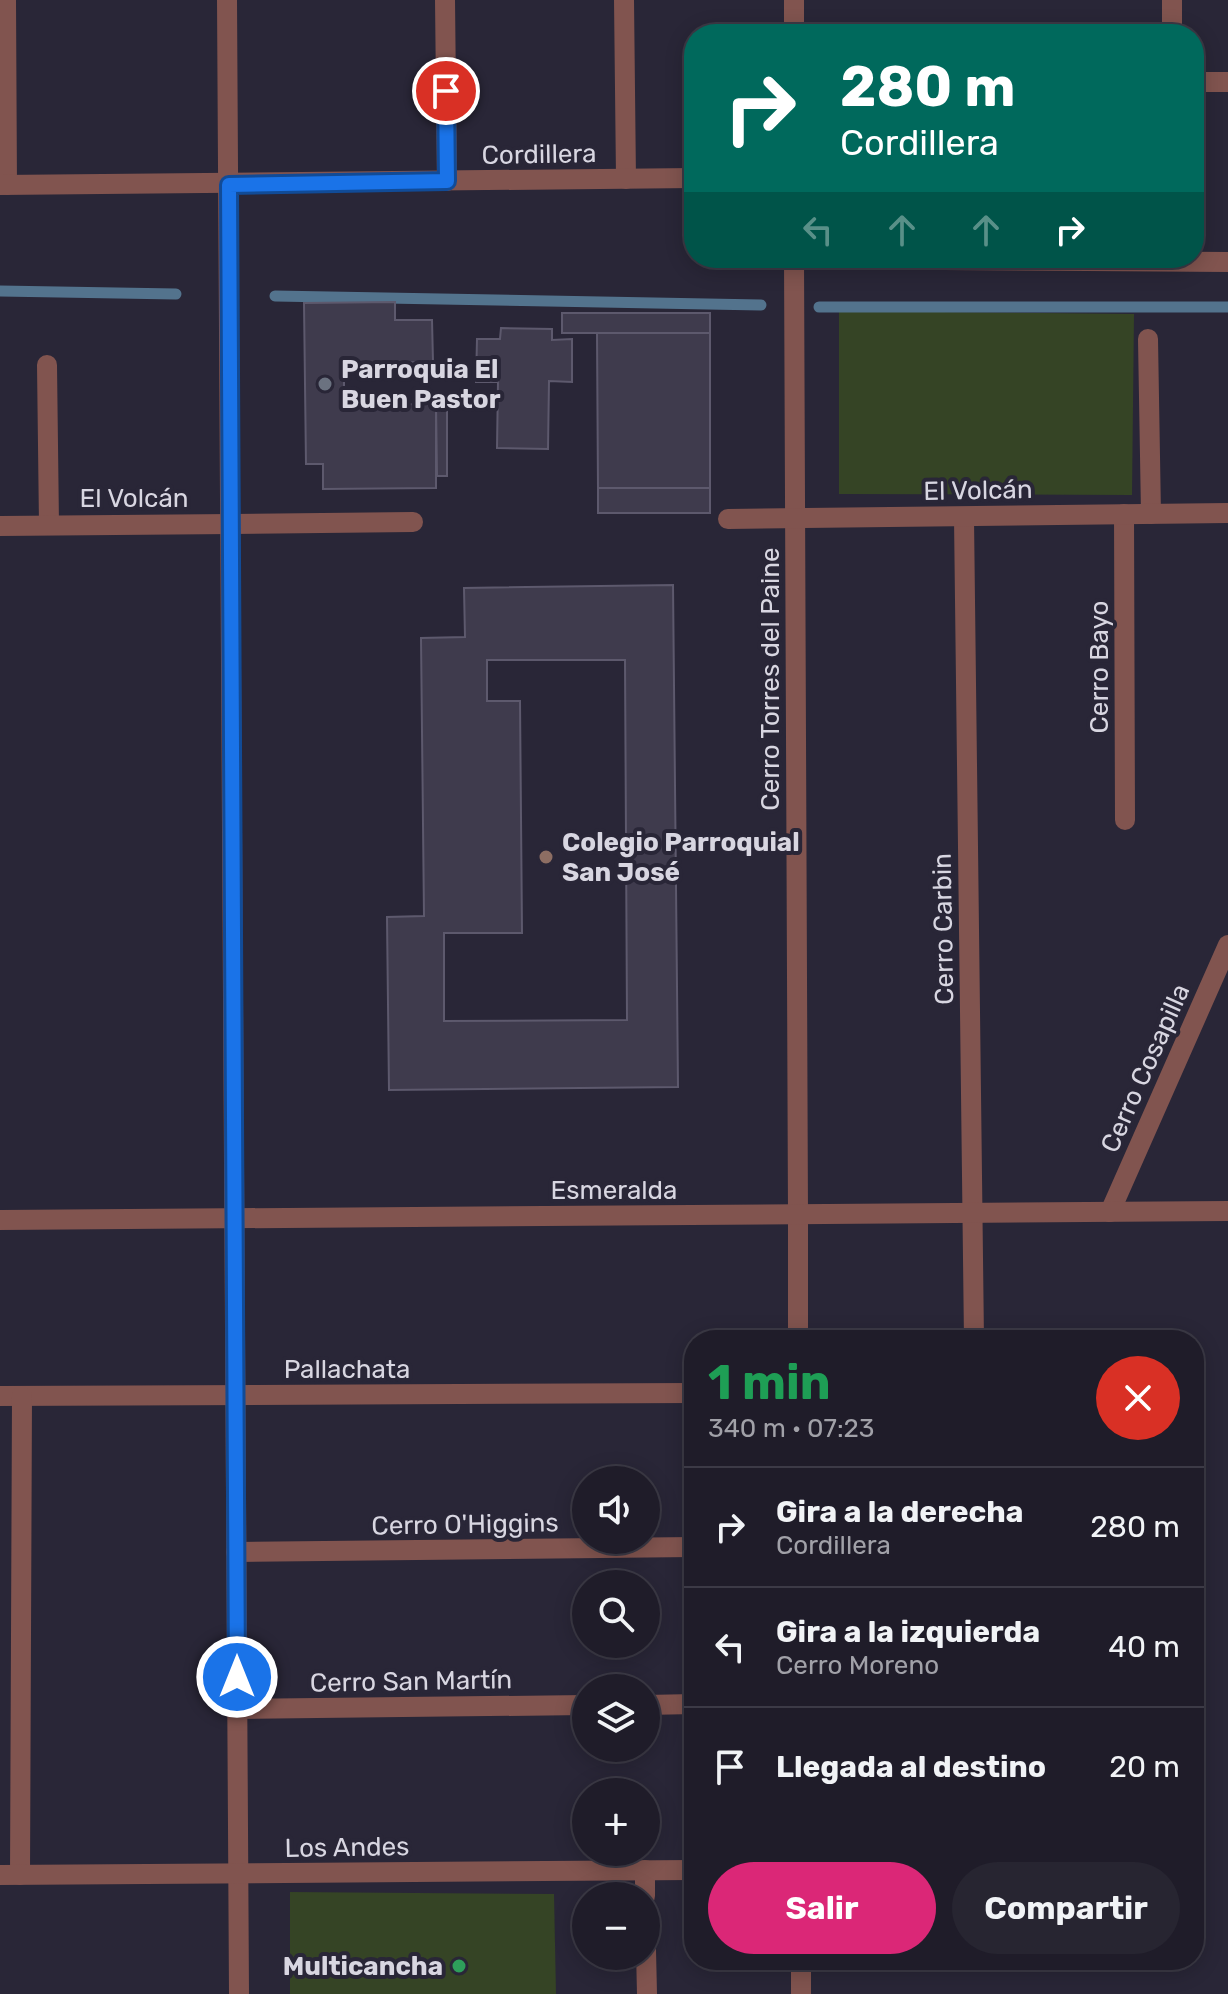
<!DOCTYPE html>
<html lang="es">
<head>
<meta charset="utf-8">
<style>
  :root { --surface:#1f1c29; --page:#272531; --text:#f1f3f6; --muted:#a1a1a8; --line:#3c3a46; --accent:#db2777 }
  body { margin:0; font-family:Rubik,sans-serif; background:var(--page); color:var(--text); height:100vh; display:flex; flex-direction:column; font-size:30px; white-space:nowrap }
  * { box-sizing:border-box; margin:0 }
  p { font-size:26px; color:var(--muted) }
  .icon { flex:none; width:44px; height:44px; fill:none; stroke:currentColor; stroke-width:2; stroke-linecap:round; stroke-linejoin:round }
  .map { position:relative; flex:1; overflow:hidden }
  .drawer { position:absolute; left:684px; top:1330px; width:520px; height:640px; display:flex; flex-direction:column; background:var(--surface); border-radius:32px; box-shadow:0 4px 20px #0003,0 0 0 2px var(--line) }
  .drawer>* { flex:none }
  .guide { position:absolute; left:684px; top:24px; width:520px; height:244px; border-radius:32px; box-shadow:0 4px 20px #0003,0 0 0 2px var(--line); background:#00695c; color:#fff; overflow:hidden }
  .tools { position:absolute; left:572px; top:1466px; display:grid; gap:16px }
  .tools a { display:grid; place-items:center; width:88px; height:88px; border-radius:50%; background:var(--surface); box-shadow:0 4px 20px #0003,0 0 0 2px var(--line); font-size:40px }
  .pin { position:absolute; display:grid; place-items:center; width:68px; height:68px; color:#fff; margin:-34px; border:4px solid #fff; border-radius:50%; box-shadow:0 2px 8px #0007 }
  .me { position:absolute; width:88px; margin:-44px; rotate:0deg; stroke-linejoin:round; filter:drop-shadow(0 0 6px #0008) }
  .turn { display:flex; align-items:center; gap:28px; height:168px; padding:0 24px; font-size:36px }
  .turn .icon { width:104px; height:104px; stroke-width:2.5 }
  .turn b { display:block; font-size:56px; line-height:68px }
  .lanes { display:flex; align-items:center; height:76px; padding:0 24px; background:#0003; justify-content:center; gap:40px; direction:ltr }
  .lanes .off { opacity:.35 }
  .round { display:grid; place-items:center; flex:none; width:84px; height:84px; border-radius:42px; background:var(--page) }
  .summary { display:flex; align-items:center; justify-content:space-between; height:136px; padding:0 24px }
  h1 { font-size:48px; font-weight:700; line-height:60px; color:#1e9e55 }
  .button { display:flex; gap:16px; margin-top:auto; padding:16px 24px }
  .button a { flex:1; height:92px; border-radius:48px; background:var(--accent); color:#fff; font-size:32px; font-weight:700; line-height:92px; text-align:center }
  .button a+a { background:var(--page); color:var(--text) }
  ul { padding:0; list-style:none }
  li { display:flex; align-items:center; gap:24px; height:120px; padding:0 24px; border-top:2px solid var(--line) }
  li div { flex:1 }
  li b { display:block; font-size:30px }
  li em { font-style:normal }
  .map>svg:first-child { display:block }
  .green { fill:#354425 }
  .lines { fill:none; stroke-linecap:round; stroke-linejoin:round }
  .stream { stroke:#53738d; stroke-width:11 }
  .building { fill:#3f3b4d; stroke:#5d596d; stroke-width:2; fill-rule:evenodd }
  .minor { stroke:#81544f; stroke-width:20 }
  .tertiary { stroke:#81544f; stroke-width:20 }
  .route-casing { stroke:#114b97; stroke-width:20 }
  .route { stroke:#1a73e8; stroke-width:14 }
  .worship-dot { fill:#6b7280; stroke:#292637; stroke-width:3 }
  .education-dot { fill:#8d6e63; stroke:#292637; stroke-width:3 }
  .leisure-dot { fill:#2e9e5b; stroke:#292637; stroke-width:3 }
  .labels { text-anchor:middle; stroke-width:8; stroke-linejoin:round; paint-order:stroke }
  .street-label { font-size:26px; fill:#d8d6e1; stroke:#292637 }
  .poi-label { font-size:26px; font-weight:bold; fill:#d8d6e1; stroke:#292637; text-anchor:start }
</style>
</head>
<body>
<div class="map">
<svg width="1228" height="1994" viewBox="0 0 1228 1994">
  <rect width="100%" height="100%" fill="#292637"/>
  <g class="green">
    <polygon points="839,311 1134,314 1132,495 839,494"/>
    <polygon points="290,1892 554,1894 556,1994 290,1994"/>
  </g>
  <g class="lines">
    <g class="stream">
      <polyline points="0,291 176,294"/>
      <polyline points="275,296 761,305"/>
      <polyline points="819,307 1228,307"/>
    </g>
  </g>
  <g class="building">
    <polygon points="395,302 395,320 432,320 433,362 344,363 344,405 436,404 436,488 323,489 323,464 306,464 304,303"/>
    <rect x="562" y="313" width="148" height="20"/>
    <polygon points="501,328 552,329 552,340 572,339 572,382 549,381 548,449 497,448 498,382 476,382 477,339 500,339"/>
    <polygon points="597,333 710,333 710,488 598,488"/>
    <polygon points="436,404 447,404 447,476 437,476"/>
    <rect x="598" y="488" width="112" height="25"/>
    <path d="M 673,585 L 678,1087 L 389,1090 L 387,917 L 424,916 L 421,638 L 465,637 L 464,588 ZM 487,660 L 625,660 L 627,1020 L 444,1021 L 444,933 L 522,933 L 520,701 L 487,701 Z"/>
  </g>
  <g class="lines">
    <g class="minor">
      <polyline points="6,0 7,185"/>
      <polyline points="445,0 447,181"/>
      <polyline points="624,0 626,179"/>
      <polyline points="1172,0 1172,34"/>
      <polyline points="794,34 794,0"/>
      <polyline points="1194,82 1228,82"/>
      <polyline points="0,185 694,178"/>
      <polyline points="794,258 798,1215"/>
      <polyline points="794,259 1228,262"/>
      <polyline points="1148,339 1151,514"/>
      <polyline points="47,365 49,525"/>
      <polyline points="1124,514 1125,820"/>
      <polyline points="964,518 974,1340"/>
      <polyline points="728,519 1228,513"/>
      <polyline points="232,524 413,522"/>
      <polyline points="1110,1212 1228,945"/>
      <polyline points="0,1396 694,1393"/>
      <polyline points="236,1552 694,1547"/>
      <polyline points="646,1705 694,1704"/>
      <polyline points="237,1709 586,1705"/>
      <polyline points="645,1870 645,1896"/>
      <polyline points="20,1875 22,1396"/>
      <polyline points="646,1950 647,1994"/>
      <polyline points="801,1994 801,1960"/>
    </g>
    <g class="tertiary">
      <polyline points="227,0 239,1994"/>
      <polyline points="0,526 232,524"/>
      <polyline points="798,1215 798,1340"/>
      <polyline points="0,1220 1228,1211"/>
      <polyline points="0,1875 694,1870"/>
    </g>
  </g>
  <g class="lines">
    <g class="route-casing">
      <polyline id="route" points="237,1677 229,185 447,181 446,91"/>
    </g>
    <use href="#route" class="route"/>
  </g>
  <circle class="worship-dot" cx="325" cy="384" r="8"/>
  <circle class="education-dot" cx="546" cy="857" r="8"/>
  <circle class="leisure-dot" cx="459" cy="1966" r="8"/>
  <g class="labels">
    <g class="street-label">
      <text transform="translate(539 154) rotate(-1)" y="9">Cordillera</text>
      <text transform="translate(978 490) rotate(-1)" y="9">El Volcán</text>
      <text x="134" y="507">El Volcán</text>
      <text transform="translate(1099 667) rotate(-90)" y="9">Cerro Bayo</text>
      <text transform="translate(770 679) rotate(-90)" y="9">Cerro Torres del Paine</text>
      <text transform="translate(943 929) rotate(-91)" y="9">Cerro Carbin</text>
      <text transform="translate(1145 1068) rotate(-66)" y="9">Cerro Cosapilla</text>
      <text x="614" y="1199">Esmeralda</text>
      <text x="347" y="1378">Pallachata</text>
      <text transform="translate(465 1524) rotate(-1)" y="9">Cerro O'Higgins</text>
      <text transform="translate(411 1681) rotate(-1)" y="9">Cerro San Martín</text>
      <text transform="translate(347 1847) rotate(-1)" y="9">Los Andes</text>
    </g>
    <g class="poi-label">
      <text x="341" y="378">Parroquia El<tspan x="341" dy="30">Buen Pastor</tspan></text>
      <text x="562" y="851">Colegio Parroquial<tspan x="562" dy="30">San José</tspan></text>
      <text x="443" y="1975" text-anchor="end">Multicancha</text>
    </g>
  </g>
</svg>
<div class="tools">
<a><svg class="icon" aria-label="sound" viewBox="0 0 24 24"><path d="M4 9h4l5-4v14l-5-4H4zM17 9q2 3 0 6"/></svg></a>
<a><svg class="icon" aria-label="search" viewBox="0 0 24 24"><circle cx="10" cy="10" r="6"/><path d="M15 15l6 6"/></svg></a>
<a><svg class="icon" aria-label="layers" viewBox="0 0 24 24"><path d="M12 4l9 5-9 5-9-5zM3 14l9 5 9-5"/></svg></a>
<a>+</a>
<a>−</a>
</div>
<div class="pin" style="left:446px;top:91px;background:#d93025"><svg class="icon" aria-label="arrive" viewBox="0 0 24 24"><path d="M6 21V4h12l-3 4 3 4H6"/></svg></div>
<svg class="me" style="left:237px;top:1677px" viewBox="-20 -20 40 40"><circle r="17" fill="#1a73e8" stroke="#fff" stroke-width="3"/><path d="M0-11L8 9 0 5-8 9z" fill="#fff"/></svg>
<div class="guide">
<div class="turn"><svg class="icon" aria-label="right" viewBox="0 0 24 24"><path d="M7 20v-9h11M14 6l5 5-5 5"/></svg><div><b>280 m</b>Cordillera</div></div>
<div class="lanes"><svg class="icon off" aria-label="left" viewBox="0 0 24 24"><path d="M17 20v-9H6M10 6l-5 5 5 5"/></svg><svg class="icon off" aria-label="ahead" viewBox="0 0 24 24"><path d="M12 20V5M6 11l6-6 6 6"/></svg><svg class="icon off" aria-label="ahead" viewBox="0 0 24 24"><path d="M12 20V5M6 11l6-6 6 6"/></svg><svg class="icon" aria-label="right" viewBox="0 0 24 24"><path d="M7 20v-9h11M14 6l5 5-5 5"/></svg></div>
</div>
<section class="drawer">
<div class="summary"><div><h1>1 min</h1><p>340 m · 07:23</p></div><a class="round" style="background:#d93025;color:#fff"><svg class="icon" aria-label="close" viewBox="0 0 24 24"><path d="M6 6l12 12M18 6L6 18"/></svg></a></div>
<ul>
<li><svg class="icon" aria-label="right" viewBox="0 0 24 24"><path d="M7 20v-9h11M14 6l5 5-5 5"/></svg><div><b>Gira a la derecha</b><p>Cordillera</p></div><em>280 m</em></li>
<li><svg class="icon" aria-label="left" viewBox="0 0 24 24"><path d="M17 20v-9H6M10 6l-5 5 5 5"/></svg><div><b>Gira a la izquierda</b><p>Cerro Moreno</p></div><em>40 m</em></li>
<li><svg class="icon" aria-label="arrive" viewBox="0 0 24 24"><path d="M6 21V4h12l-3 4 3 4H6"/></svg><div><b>Llegada al destino</b></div><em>20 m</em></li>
</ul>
<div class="button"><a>Salir</a><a>Compartir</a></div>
</section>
</div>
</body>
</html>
